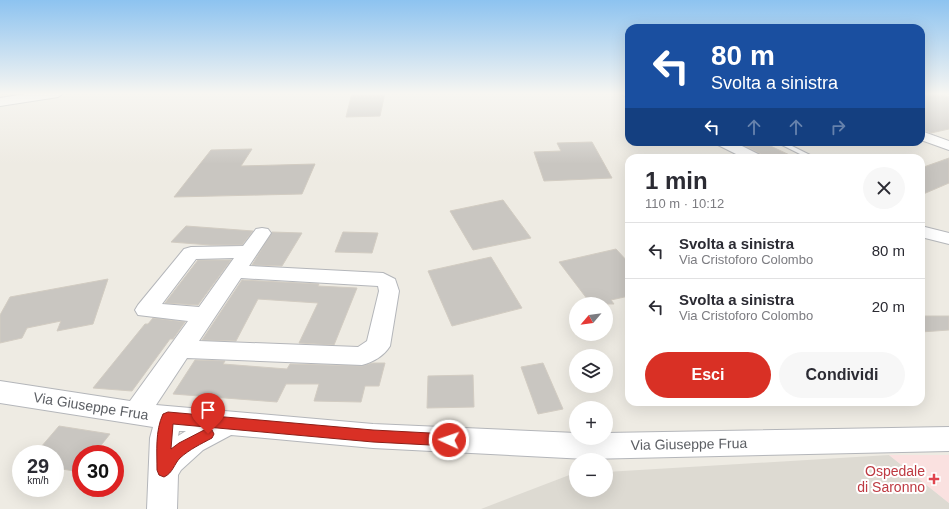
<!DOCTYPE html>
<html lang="it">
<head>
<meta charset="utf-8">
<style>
  :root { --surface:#fff; --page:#f7f7f7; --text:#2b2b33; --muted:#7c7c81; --line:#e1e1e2; --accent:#d93025 }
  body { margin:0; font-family:Arial,sans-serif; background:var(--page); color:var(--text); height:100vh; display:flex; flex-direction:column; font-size:15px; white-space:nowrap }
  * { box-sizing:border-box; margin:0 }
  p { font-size:13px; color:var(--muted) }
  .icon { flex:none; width:22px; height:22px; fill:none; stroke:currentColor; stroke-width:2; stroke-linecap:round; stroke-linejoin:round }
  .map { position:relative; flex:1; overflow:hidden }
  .side { position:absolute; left:625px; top:154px; width:300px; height:252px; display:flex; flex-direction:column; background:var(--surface); border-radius:12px; box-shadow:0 4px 16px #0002 }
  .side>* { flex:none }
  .guide { position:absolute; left:625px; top:24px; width:300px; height:122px; border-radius:12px; box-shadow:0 4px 16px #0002; background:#1a4fa0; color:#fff; overflow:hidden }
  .needle { width:26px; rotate:241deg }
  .buttons { position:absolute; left:569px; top:297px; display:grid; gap:8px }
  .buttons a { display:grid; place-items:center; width:44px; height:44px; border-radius:50%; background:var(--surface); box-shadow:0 4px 16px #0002; font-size:20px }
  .speed { position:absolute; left:12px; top:445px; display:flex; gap:8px; font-size:20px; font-weight:700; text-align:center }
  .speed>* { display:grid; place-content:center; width:52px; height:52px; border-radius:50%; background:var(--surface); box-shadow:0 4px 16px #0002; line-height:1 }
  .speed small { font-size:10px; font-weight:400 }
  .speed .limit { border:6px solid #d22; background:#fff; color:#111 }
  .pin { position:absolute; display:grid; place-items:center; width:34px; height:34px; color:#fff; margin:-41px -17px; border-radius:50% 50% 50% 0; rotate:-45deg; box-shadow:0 0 4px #0007 }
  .pin .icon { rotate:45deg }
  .me { position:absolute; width:44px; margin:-22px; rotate:273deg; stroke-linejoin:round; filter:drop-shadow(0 0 3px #0008) }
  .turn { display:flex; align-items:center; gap:14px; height:84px; padding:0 20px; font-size:18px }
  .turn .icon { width:52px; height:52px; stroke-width:2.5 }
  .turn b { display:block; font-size:28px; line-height:34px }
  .lanes { display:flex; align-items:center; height:38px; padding:0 20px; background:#0003; justify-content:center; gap:20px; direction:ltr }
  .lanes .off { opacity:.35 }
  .round { display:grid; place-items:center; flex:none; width:42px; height:42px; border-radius:21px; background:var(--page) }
  .summary { display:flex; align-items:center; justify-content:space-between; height:68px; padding:0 20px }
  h1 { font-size:24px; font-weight:700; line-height:30px }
  .button { display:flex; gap:8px; margin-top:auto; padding:8px 20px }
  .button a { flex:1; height:46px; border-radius:24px; background:var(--accent); color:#fff; font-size:16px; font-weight:700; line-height:46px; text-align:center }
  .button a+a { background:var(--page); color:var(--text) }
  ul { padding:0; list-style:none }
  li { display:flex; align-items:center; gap:12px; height:56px; padding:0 20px; border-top:1px solid var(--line) }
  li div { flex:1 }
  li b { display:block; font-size:15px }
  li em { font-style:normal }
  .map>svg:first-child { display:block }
  .education { fill:#dddad2 }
  .medical { fill:#fae1e0 }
  .building { fill:#c9c6c1; stroke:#d2ccc2 }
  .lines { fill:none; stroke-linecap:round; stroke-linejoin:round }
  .lane-casing { stroke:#b4b6ba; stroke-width:2 }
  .street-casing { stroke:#b4b6ba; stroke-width:2 }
  .secondary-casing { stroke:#b5b8bd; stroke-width:2 }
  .lane { fill:#fff; fill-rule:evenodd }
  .street { fill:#fff; fill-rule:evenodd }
  .secondary { fill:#fff; fill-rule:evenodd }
  .route { fill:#d93025; stroke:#8d1f18 }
  .health-dot { fill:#e0444e; stroke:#fff; stroke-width:1.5 }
  .labels { text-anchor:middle; stroke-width:4; stroke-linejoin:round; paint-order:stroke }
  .near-street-label { font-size:14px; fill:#5c5f64; stroke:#fff }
  .near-health-label { font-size:14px; fill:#be3a42; stroke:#fff; text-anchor:end }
</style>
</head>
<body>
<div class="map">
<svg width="949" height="509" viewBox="0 0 949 509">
  <rect width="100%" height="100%" fill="#eeebe3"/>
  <polygon class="education" points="889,455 949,503 949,509 481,509 572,474 576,474 576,490 606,490 606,472"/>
  <polygon class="medical" points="889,455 949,455 949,503"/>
  <g class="building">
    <polygon points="352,93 385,93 380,116 346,117"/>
    <polygon points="921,93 938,93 949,97 949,129 931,133 921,129"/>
    <polygon points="592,142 612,178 544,181 534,152 561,151 557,143"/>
    <polygon points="737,142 762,142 796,158 764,158 761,154"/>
    <polygon points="252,149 241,166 315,164 302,194 174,197 211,150"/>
    <polygon points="949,158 949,183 921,195 921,168"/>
    <polygon points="503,200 531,238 473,250 450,211"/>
    <polygon points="186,226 253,231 242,245 210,245 171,242"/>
    <polygon points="272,232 302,233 282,266 252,265"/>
    <polygon points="343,232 378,233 372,253 335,252"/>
    <polygon points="616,249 629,263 629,296 611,300 614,304 591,304 559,262"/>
    <polygon points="491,257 522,308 452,326 428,271"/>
    <polygon points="198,260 231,260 198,305 165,303"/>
    <polygon points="108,279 93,324 57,331 61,321 27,328 22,338 0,343 0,315 10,297"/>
    <polygon points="242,280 319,284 318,286 357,288 334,345 299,343 318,303 258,299 236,341 202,340"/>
    <polygon points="921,316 949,316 949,330 921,332"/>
    <polygon points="153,318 185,322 173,339 170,339 132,391 93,388 145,324 148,324"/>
    <polygon points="195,360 225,361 223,364 287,369 290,364 362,366 373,363 385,363 379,386 365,386 361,402 314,401 319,384 286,384 277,402 173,394"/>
    <polygon points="543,363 563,409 538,414 521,367"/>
    <polygon points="473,375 474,407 427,408 428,376"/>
    <polygon points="59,426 110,434 94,454 81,454 81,472 55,468 55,454 35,454"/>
  </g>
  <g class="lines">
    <g class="lane-casing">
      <polygon id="lane" points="776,142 784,142 816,158 808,158"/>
    </g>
    <g class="street-casing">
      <g id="street">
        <polygon points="619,93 629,93 629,98"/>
        <polygon points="921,131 949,141 949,150 921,140"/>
        <polygon points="716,142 734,142 760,155 762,158 744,158 718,145"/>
        <polygon points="921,226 949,233 949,244 921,237"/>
        <path d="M 262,228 L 268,229 L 271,233 L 249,266 L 383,273 L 395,279 L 399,291 L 390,346 C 384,356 373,362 362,365 L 187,358 L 156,405 L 373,424 L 576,433 L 576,438 L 606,438 L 606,433 L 949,427 L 949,451 L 586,459 L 373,448 L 231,435 L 203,450 L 181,470 L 178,475 L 177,509 L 147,509 L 150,438 L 153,427 L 0,403 L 0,381 L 130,401 L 188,321 L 138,315 L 135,310 L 138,305 L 184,249 L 191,247 L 243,246 L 256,229 ZM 234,258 L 199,307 L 162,304 L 196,259 ZM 241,278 L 378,286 L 379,291 L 367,341 L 358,347 L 199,341 ZM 179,431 L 186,431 L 178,436 Z"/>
      </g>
    </g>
    <g class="secondary-casing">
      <polygon id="secondary" points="31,93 64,93 58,97 0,106 0,98"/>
    </g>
    <use href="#lane" class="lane"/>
    <use href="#street" class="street"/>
    <use href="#secondary" class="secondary"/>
  </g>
  <linearGradient id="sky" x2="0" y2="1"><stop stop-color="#8dc3f0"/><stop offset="0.57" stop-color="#f7f6f2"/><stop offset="1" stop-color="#f7f6f2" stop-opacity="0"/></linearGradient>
  <rect width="949" height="164" fill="url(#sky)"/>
  <path class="route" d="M 168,412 L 373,430 L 449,434 L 454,435 L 456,440 L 454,444 L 449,446 L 373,442 L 173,424 L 171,449 L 179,443 L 208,428 L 212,430 L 214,434 L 212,438 C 201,444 190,449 180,458 C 174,464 173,473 164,477 L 159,475 L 157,470 C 157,452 155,431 163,414 Z"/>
  <path class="health-dot" d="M932 473h4v4h4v4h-4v4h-4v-4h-4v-4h4z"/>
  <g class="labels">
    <g class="near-street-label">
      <text transform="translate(91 406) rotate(9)" y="5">Via Giuseppe Frua</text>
      <text transform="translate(689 444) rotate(-1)" y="5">Via Giuseppe Frua</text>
    </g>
    <g class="near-health-label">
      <text x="925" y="476">Ospedale<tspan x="925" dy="16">di Saronno</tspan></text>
    </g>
  </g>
</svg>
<div class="buttons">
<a><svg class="needle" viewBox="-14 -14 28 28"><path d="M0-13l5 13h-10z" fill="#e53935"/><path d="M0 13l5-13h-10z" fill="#7c7c81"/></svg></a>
<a><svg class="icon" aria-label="layers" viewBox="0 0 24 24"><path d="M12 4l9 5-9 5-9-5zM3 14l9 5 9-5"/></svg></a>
<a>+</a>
<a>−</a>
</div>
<div class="speed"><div>29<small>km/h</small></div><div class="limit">30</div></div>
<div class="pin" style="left:208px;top:434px;background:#d93025"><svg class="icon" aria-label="arrive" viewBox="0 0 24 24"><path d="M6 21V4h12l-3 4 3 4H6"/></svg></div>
<svg class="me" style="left:449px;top:440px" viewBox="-20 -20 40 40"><circle r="17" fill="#d93025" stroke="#fff" stroke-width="3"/><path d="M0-11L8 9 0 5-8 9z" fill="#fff"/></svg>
<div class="guide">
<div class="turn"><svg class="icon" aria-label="left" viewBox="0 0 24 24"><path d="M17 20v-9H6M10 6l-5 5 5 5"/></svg><div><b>80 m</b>Svolta a sinistra</div></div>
<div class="lanes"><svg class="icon" aria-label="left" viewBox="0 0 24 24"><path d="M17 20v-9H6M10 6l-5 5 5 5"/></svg><svg class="icon off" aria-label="ahead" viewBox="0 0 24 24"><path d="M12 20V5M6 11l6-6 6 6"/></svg><svg class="icon off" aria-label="ahead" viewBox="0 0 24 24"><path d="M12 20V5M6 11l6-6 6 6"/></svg><svg class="icon off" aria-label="right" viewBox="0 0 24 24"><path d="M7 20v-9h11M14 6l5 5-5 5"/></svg></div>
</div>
<section class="side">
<div class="summary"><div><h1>1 min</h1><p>110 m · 10:12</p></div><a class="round"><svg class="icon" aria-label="close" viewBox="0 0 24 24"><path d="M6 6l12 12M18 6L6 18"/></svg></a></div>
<ul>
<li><svg class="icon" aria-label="left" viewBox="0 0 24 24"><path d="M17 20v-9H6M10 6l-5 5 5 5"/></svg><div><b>Svolta a sinistra</b><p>Via Cristoforo Colombo</p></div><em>80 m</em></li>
<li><svg class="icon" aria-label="left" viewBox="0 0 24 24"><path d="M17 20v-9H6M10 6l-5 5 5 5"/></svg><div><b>Svolta a sinistra</b><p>Via Cristoforo Colombo</p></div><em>20 m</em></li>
</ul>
<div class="button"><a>Esci</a><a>Condividi</a></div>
</section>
</div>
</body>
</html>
